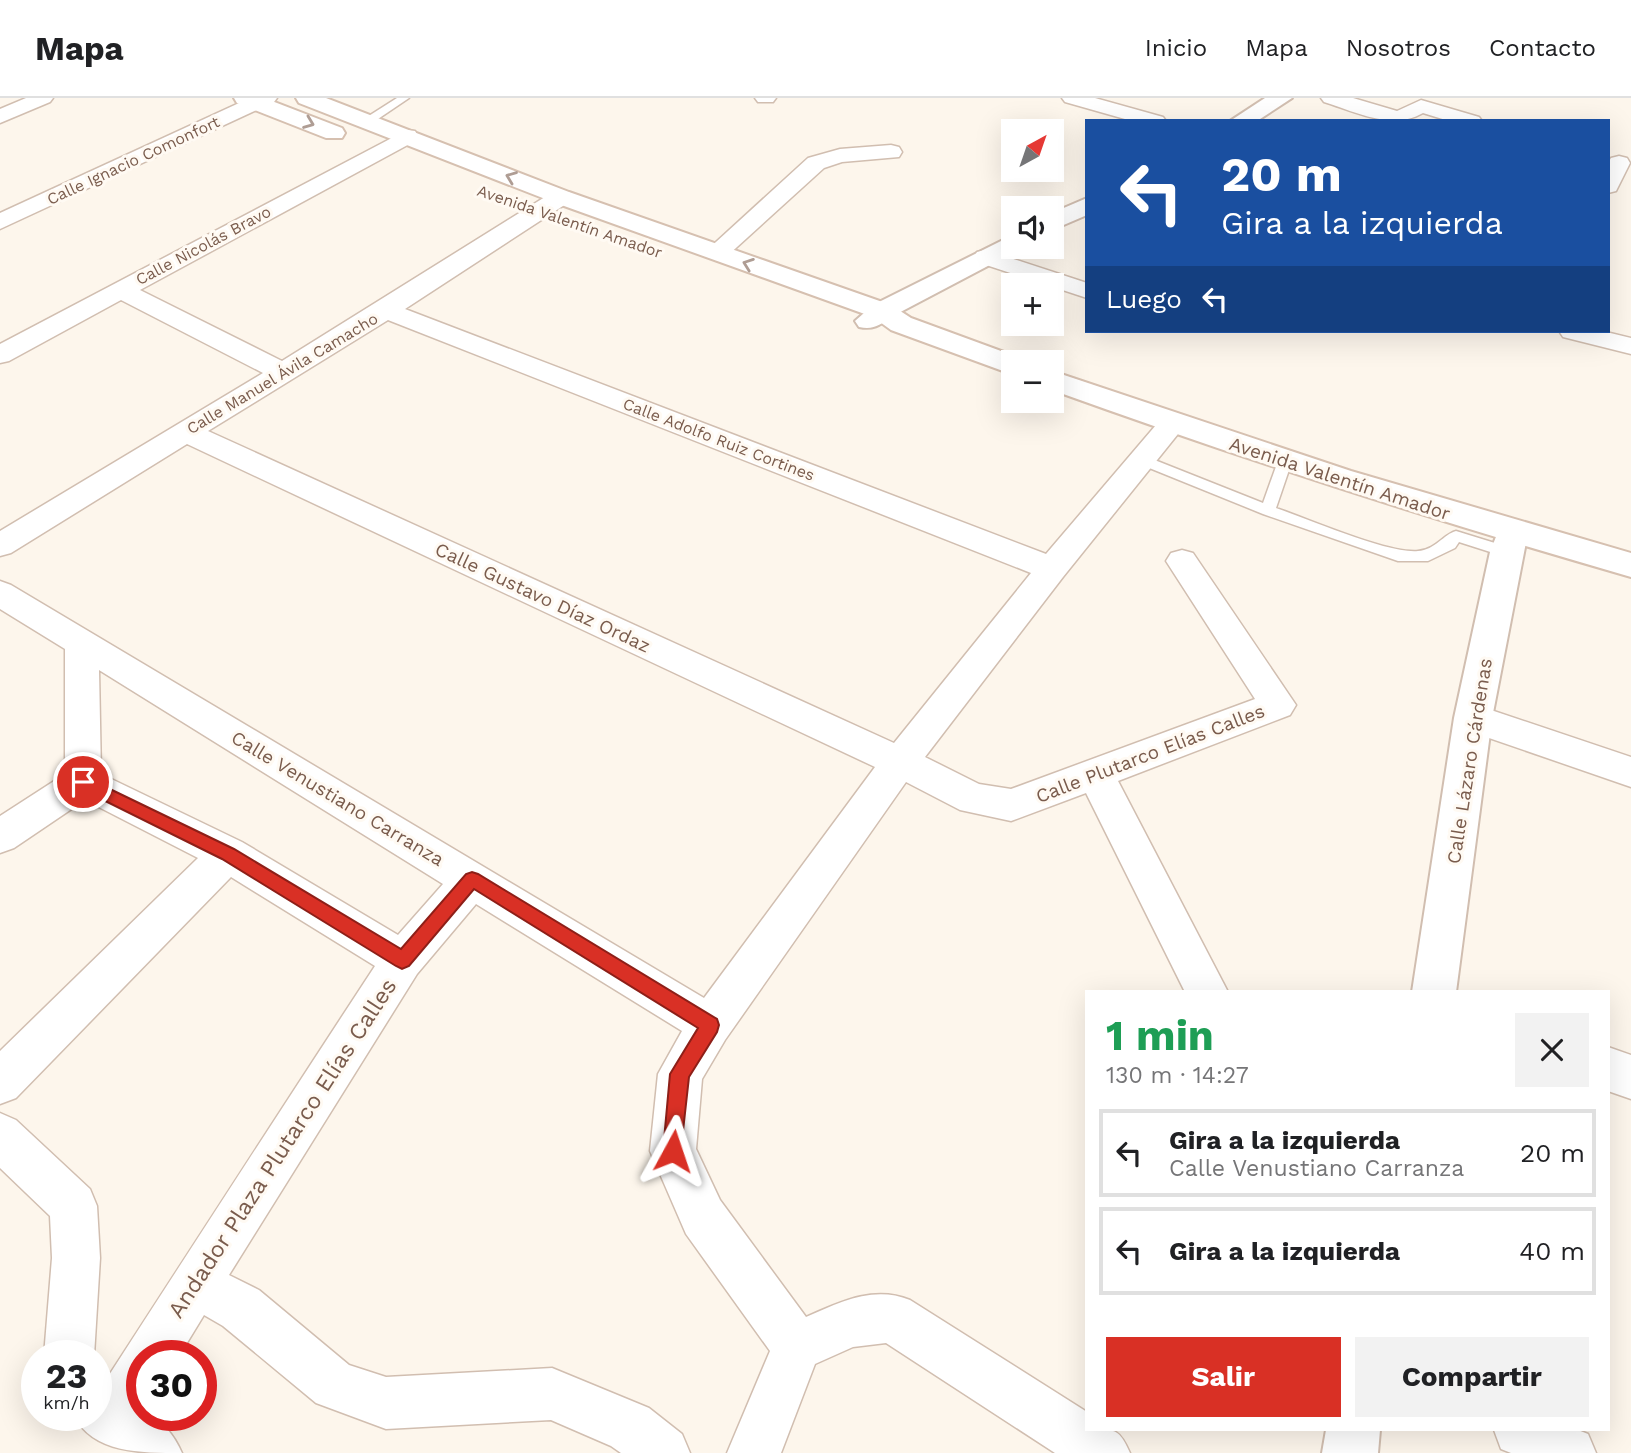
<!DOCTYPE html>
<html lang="es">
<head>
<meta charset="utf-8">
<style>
  :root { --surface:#fff; --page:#f2f2f2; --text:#202124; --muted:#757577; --line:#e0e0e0; --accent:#d93025 }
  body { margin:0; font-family:"Work Sans",sans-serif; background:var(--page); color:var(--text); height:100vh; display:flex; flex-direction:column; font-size:26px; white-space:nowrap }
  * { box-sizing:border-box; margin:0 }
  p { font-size:23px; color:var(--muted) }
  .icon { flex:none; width:38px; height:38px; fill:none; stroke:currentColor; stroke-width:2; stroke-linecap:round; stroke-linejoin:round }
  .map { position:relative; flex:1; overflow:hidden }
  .side { position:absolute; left:1085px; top:892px; width:525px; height:441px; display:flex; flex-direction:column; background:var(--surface); border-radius:0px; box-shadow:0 7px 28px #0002 }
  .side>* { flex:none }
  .banner { position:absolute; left:1085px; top:21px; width:525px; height:214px; border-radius:0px; box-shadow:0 7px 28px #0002; background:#1a4fa0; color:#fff; overflow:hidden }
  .needle { width:46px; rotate:40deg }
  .buttons { position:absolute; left:1001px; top:21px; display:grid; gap:14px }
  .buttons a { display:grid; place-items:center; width:63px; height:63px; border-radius:0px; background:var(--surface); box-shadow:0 7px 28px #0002; font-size:35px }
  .speed { position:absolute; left:21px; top:1242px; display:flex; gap:14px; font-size:35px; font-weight:700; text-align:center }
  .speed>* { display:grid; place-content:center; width:91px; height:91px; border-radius:50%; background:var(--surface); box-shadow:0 7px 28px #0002; line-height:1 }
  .speed small { font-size:18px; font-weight:400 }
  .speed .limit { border:10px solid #d22; background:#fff; color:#111 }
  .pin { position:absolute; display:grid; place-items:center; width:60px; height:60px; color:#fff; margin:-30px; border:4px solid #fff; border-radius:50%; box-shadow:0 2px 7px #0007 }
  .me { position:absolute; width:77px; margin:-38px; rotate:5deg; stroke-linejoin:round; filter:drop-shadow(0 0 5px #0008) }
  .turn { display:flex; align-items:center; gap:24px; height:147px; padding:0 21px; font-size:32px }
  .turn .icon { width:91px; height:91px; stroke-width:2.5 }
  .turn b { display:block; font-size:49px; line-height:60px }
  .then { display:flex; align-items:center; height:66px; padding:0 21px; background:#0003; gap:14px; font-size:26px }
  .round { display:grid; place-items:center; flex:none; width:74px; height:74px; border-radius:0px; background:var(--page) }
  .head { display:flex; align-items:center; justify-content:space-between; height:119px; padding:0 21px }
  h1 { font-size:42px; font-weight:700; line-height:52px; color:#1e9e55 }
  .button { display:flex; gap:14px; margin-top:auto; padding:14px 21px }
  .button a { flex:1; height:80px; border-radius:0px; background:var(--accent); color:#fff; font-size:28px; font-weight:700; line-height:80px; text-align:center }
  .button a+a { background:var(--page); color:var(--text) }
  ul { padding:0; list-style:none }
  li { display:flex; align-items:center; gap:21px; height:88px; margin:0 14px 10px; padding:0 7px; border:4px solid var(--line); border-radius:0px }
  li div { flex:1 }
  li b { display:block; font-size:26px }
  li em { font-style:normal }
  header { display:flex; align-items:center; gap:42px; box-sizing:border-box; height:98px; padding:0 35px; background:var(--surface); border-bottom:2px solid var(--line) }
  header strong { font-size:33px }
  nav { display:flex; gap:38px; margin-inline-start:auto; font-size:24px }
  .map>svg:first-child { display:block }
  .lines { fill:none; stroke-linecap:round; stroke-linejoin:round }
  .service-casing { stroke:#d1beb0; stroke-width:3 }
  .minor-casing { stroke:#d1beb0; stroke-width:3 }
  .tertiary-casing { stroke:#d1beb0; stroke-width:4 }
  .secondary-casing { stroke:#d6c0b0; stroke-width:4 }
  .service { fill:#fff; fill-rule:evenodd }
  .minor { fill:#fff; fill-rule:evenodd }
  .tertiary { fill:#fff; fill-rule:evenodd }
  .secondary { fill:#fff; fill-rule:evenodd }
  .oneway { stroke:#af9d94 }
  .route { fill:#d93025; stroke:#8d1f18; stroke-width:2 }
  .labels { text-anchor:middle; stroke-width:6; stroke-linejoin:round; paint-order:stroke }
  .far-street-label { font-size:16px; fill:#7a5c4d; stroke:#fffaf3 }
  .street-label { font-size:19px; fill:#7a5c4d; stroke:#fffaf3 }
  .near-street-label { font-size:23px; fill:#7a5c4d; stroke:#fffaf3 }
</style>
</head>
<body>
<header>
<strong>Mapa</strong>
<nav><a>Inicio</a><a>Mapa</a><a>Nosotros</a><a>Contacto</a></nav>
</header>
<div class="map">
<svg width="1631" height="1355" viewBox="0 0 1631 1355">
  <rect width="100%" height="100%" fill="#fdf6ec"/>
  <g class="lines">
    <g class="service-casing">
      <g id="service">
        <polygon points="397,0 409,0 372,25 364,25 364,21"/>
        <path d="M 1142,357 L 1263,405 L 1278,363 L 1285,358 L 1292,363 L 1276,410 C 1309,421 1388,456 1418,453 C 1435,452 1444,436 1456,433 L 1511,450 L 1513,454 L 1506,459 L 1459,444 L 1455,450 L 1428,463 L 1398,463 L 1263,416 L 1137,365 L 1137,359 Z"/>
      </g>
    </g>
    <g class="minor-casing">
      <g id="minor">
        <polygon points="26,0 53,0 50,4 0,25 0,11"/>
        <polygon points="250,0 277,0 274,4 0,131 0,115"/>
        <polygon points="755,0 776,0 773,4 758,4"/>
        <polygon points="1062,0 1095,0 1163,19 1166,23 1132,23 1065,4"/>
        <path d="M 1321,0 L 1353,0 L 1397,13 L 1421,2 L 1479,19 L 1482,23 L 1449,23 L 1423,15 C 1392,33 1356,14 1324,4 Z"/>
        <path d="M 407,32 L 415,33 L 418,38 L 415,43 L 140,192 L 282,263 L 553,94 L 569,94 L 572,99 L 569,104 L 405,211 L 1046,456 L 1162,320 L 1172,317 L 1182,320 L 1186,326 L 1063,479 L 925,659 L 979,686 L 1011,691 L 1255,601 L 1166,463 L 1171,455 L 1182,452 L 1193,455 L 1296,607 L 1290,617 L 1118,683 L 1228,894 L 1185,894 L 1086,695 L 1011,723 L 960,712 L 906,684 L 725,942 L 702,981 L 696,1051 L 720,1102 L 806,1219 C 840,1204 874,1187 910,1202 L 1087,1314 L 1087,1332 C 1114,1332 1118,1328 1130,1355 L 1055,1355 L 886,1245 L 853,1249 L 815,1266 L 781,1355 L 727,1355 L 770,1253 L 686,1136 L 650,1053 L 658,976 L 682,933 L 476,806 L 417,876 L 229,1177 L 259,1192 L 349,1267 L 386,1279 L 552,1270 L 649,1310 L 682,1336 L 690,1355 L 621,1355 L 611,1348 L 551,1322 L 386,1331 L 316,1305 L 223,1228 L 204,1217 L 179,1258 L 142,1258 L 142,1318 C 161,1318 175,1339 182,1355 C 139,1355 94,1355 74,1318 L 96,1318 L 96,1282 L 104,1285 C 193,1147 284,1007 375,868 L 231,779 L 16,1000 L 0,1006 L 0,953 L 198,760 L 85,702 L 14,750 L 0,755 L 0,718 L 65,676 L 65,551 L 0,511 L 0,483 L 11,487 L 704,900 L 875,669 L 187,346 L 11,455 L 0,458 L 0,433 L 263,275 L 121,202 L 9,263 L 0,265 L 0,246 ZM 388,222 L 1031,475 L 894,645 L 208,333 ZM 99,572 L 443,786 L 398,837 L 242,744 L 101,676 Z"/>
        <polygon points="891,47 899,49 902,54 899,59 842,64 824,70 726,159 717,161 708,159 705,154 808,60 840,51"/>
        <polygon points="1619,58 1627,60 1630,65 1616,93 1608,95 1608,65 1611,60"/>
        <polygon points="986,152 1087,185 1087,200 977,164 974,159 977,154"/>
        <polygon points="1559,233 1602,233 1631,240 1631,256 1563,239"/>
        <polygon points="1473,606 1631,659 1631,689 1460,630 1455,620 1460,610"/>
        <polygon points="1608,949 1631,957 1631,1001 1608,993"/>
        <polygon points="0,1015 16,1022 90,1091 97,1108 100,1160 94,1258 44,1258 52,1160 50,1118 0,1070"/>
        <polygon points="1494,1332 1578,1332 1588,1336 1596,1355 1511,1355 1501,1351"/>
      </g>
    </g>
    <g class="tertiary-casing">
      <g id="tertiary">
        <polygon points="1265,0 1292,0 1257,23 1230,23"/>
        <polygon points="1087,100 1087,117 1052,132 1052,115"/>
        <path d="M 1013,137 L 1013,149 L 1022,150 L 891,219 C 880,227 874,232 859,229 L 855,223 L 873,207 Z"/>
        <polygon points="1512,423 1523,426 1528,434 1492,620 1456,894 1412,894 1454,620 1490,454 1501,426"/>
        <polygon points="1326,1332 1380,1332 1378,1355 1322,1355"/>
      </g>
    </g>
    <g class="secondary-casing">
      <g id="secondary">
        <polygon points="234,0 264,0 342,30 345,35 342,40 326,40 237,5"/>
        <polygon points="296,0 326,0 569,94 891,207 911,220 1023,261 1025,264 1013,264 1013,276 1003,273 891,232 873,219 553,104 299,5"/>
        <path d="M 1052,273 L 1351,373 L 1631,455 L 1631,479 C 1436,423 1243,361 1052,292 Z"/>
      </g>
    </g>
    <use href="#service" class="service"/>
    <use href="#minor" class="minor"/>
    <use href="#tertiary" class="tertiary"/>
    <use href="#secondary" class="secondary"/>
  </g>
  <defs><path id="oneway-chevron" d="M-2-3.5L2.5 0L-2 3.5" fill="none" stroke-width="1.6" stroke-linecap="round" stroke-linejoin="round" transform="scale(1.75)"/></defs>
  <g class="oneway">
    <use href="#oneway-chevron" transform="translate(309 25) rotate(21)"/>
    <use href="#oneway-chevron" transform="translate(511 79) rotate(-159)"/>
    <use href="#oneway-chevron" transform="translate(748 166) rotate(-160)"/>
  </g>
  <polygon class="route" points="83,678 234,751 401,851 466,776 472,774 478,776 717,921 719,927 717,934 689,979 680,1060 673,1063 666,1060 663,1053 670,976 698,930 474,791 409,868 402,871 396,868 222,761 77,689 75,684 77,680"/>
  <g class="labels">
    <g class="far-street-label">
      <text transform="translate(133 62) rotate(-25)" y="6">Calle Ignacio Comonfort</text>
      <text transform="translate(570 123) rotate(19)" y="6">Avenida Valentín Amador</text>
      <text transform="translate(203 147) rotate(-28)" y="6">Calle Nicolás Bravo</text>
      <text transform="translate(282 275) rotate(-31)" y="6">Calle Manuel Ávila Camacho</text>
      <text transform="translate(719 341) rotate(21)" y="6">Calle Adolfo Ruiz Cortines</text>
    </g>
    <g class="street-label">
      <text transform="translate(1340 380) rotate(18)" y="7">Avenida Valentín Amador</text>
      <text transform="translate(543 499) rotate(25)" y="7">Calle Gustavo Díaz Ordaz</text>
      <text transform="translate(1150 655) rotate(-21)" y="7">Calle Plutarco Elías Calles</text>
      <text transform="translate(1469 663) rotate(-81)" y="7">Calle Lázaro Cárdenas</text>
      <text transform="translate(338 700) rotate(31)" y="7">Calle Venustiano Carranza</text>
    </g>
    <g class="near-street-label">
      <text transform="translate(282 1050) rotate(-57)" y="8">Andador Plaza Plutarco Elías Calles</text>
    </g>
  </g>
</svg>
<div class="buttons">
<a><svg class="needle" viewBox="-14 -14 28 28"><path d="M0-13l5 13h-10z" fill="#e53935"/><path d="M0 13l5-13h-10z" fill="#757577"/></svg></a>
<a><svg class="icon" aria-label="sound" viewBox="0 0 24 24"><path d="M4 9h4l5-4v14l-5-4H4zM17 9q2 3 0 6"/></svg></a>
<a>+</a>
<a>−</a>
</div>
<div class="speed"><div>23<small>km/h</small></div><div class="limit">30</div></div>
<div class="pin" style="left:83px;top:684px;background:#d93025"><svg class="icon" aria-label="arrive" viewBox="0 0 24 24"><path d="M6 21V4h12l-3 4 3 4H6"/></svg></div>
<svg class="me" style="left:673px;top:1053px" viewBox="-20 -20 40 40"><path d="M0-17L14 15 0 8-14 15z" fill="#d93025" stroke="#fff" stroke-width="4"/></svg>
<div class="banner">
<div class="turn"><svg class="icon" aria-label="left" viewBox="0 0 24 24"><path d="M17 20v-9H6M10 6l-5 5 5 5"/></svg><div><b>20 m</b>Gira a la izquierda</div></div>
<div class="then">Luego<svg class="icon" aria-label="left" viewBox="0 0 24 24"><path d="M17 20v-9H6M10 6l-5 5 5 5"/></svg></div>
</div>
<section class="side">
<div class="head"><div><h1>1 min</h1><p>130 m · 14:27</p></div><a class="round"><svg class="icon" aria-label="close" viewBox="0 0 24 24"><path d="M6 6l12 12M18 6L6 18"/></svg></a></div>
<ul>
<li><svg class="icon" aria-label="left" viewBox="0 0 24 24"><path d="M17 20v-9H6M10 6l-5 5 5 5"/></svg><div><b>Gira a la izquierda</b><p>Calle Venustiano Carranza</p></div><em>20 m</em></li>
<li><svg class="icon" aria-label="left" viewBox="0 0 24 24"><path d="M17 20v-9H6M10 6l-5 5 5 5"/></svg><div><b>Gira a la izquierda</b></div><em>40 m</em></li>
</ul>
<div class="button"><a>Salir</a><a>Compartir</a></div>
</section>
</div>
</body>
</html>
